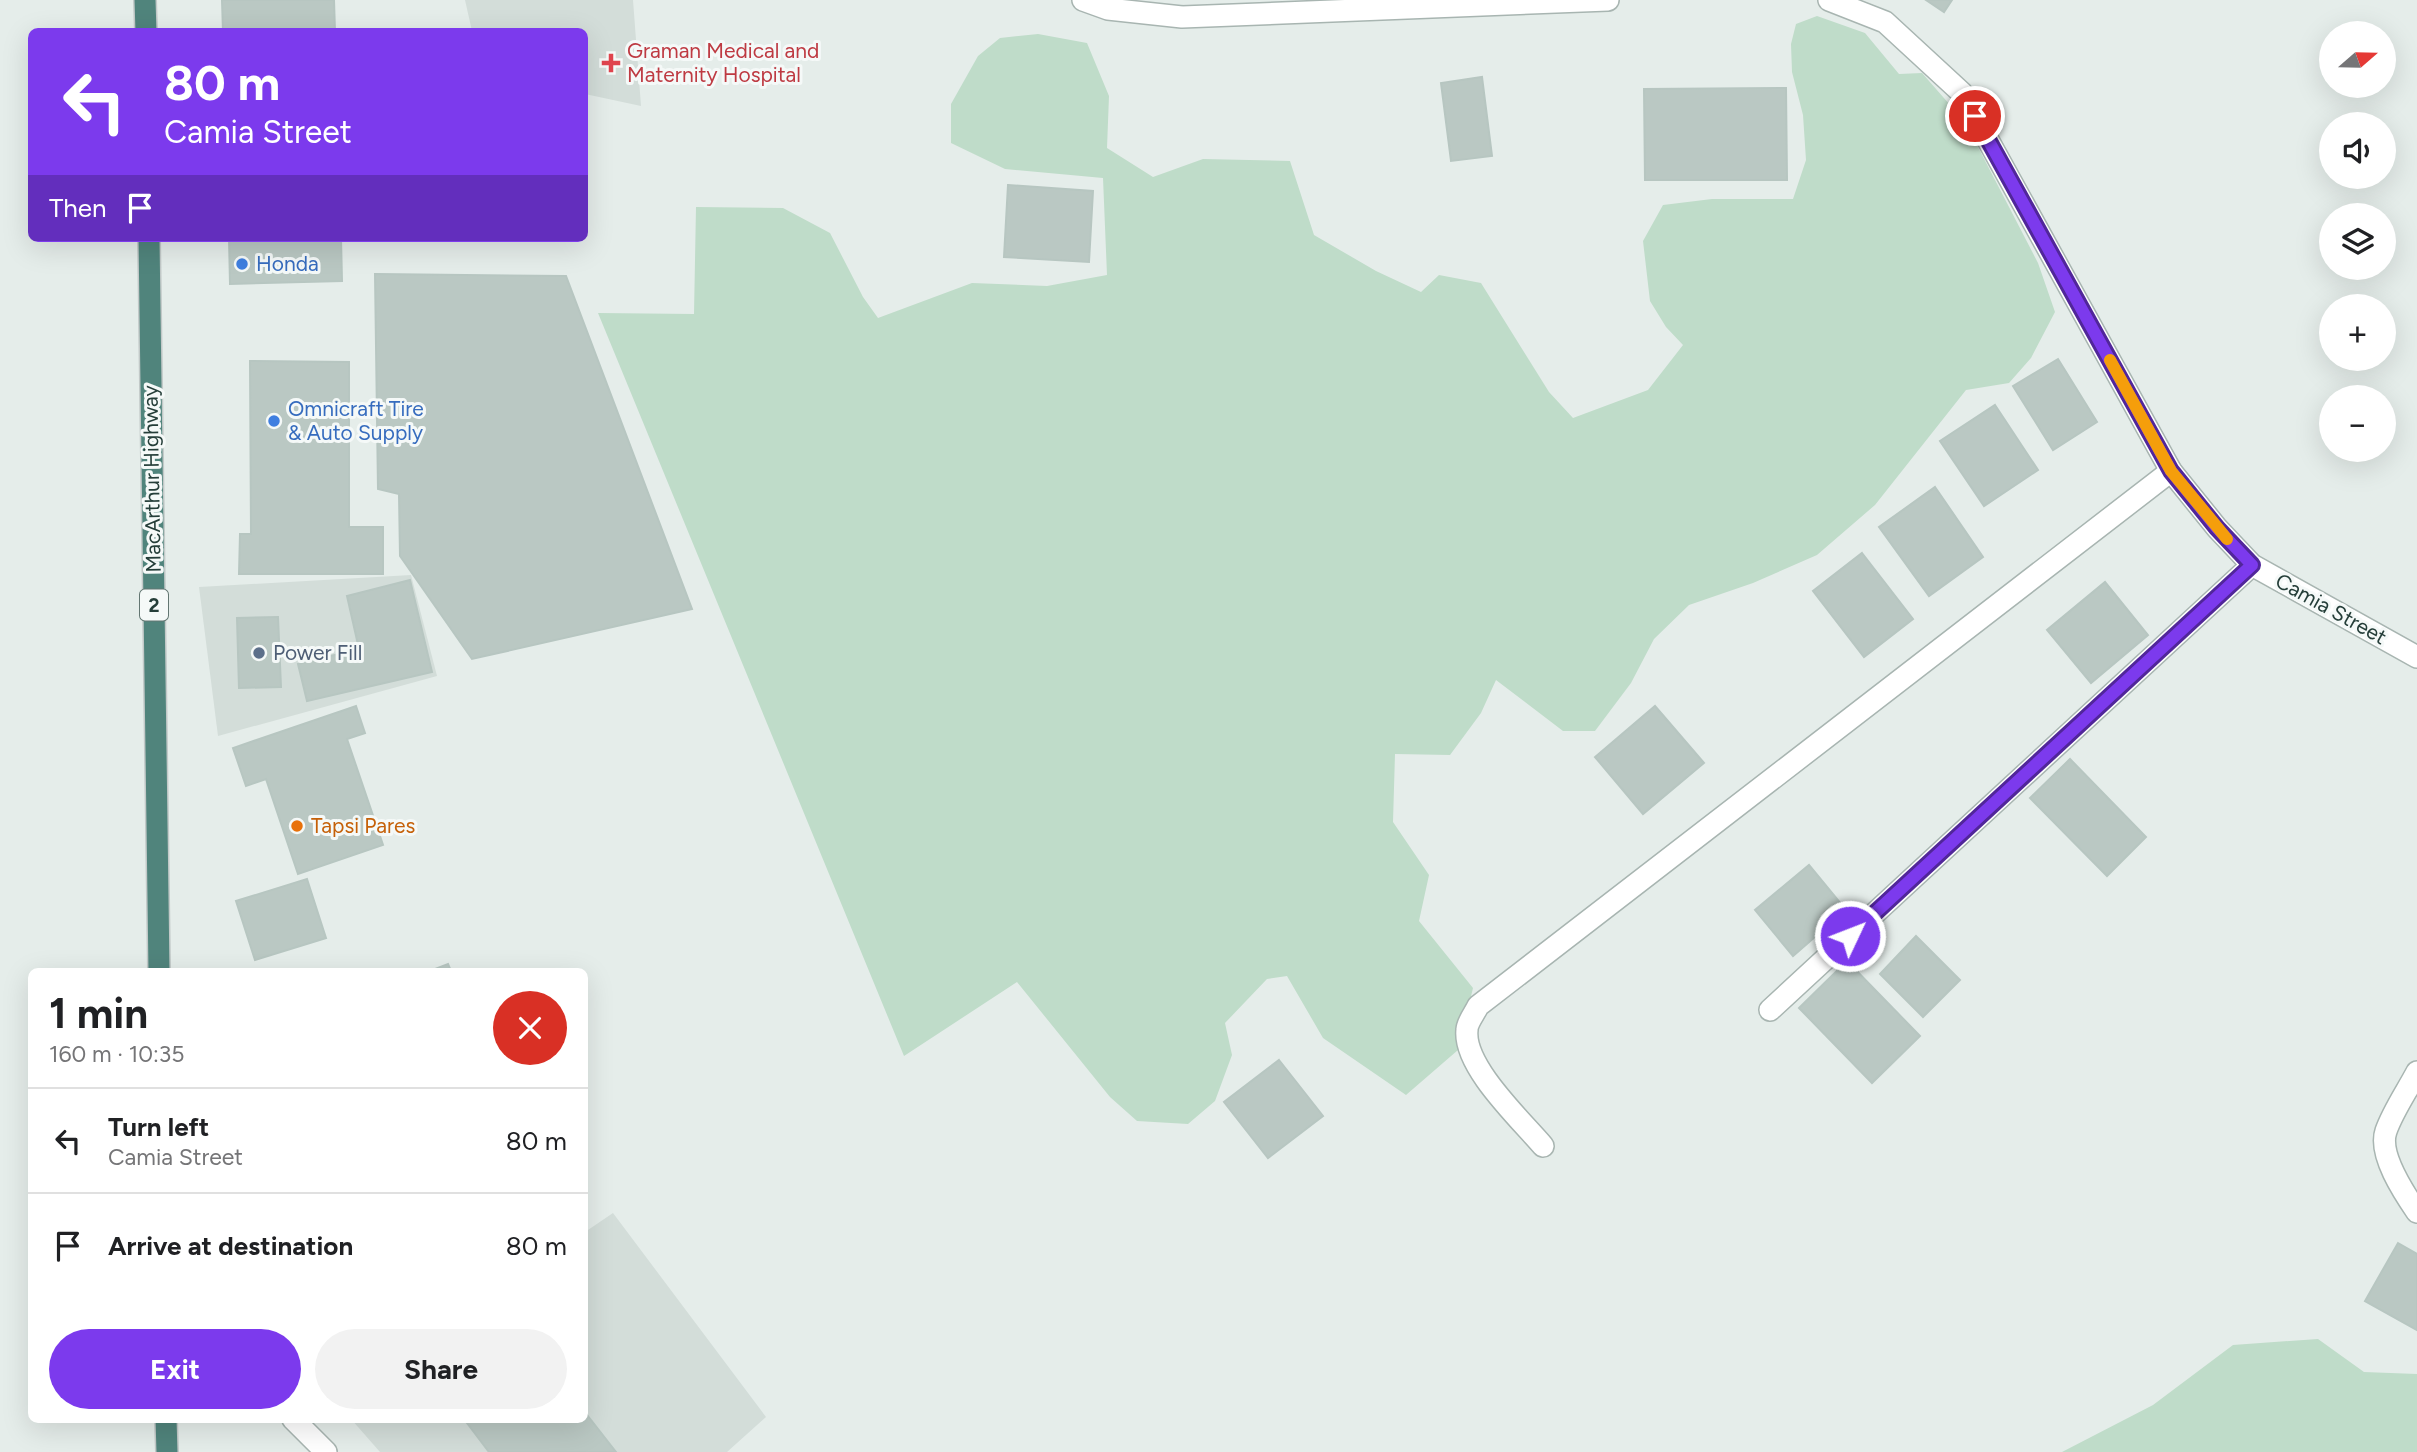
<!DOCTYPE html>
<html lang="en">
<head>
<meta charset="utf-8">
<style>
  :root { --surface:#fff; --page:#f2f2f2; --text:#202124; --muted:#757577; --line:#e0e0e0; --accent:#7c3aed }
  body { margin:0; font-family:Figtree,sans-serif; background:var(--page); color:var(--text); height:100vh; display:flex; flex-direction:column; font-size:26px; white-space:nowrap }
  * { box-sizing:border-box; margin:0 }
  p { font-size:23px; color:var(--muted) }
  .icon { flex:none; width:38px; height:38px; fill:none; stroke:currentColor; stroke-width:2; stroke-linecap:round; stroke-linejoin:round }
  .map { position:relative; flex:1; overflow:hidden }
  .panel { position:absolute; left:28px; top:968px; width:560px; height:455px; display:flex; flex-direction:column; background:var(--surface); border-radius:10px; box-shadow:0 7px 28px #0002 }
  .panel>* { flex:none }
  .hud { position:absolute; left:28px; top:28px; width:560px; height:214px; border-radius:10px; box-shadow:0 7px 28px #0002; background:#7c3aed; color:#fff; overflow:hidden }
  .needle { width:46px; rotate:70deg }
  .controls { position:absolute; left:2319px; top:21px; display:grid; gap:14px }
  .controls a { display:grid; place-items:center; width:77px; height:77px; border-radius:50%; background:var(--surface); box-shadow:0 7px 28px #0002; font-size:35px }
  .pin { position:absolute; display:grid; place-items:center; width:60px; height:60px; color:#fff; margin:-30px; border:4px solid #fff; border-radius:50%; box-shadow:0 2px 7px #0007 }
  .me { position:absolute; width:77px; margin:-38px; rotate:47deg; stroke-linejoin:round; filter:drop-shadow(0 0 5px #0008) }
  .turn { display:flex; align-items:center; gap:24px; height:147px; padding:0 21px; font-size:32px }
  .turn .icon { width:91px; height:91px; stroke-width:2.5 }
  .turn b { display:block; font-size:49px; line-height:60px }
  .then { display:flex; align-items:center; height:66px; padding:0 21px; background:#0003; gap:14px; font-size:26px }
  .round { display:grid; place-items:center; flex:none; width:74px; height:74px; border-radius:37px; background:var(--page) }
  .overview { display:flex; align-items:center; justify-content:space-between; height:119px; padding:0 21px }
  h1 { font-size:42px; font-weight:700; line-height:52px }
  .action { display:flex; gap:14px; margin-top:auto; padding:14px 21px }
  .action a { flex:1; height:80px; border-radius:42px; background:var(--accent); color:#fff; font-size:28px; font-weight:700; line-height:80px; text-align:center }
  .action a+a { background:var(--page); color:var(--text) }
  ul { padding:0; list-style:none }
  li { display:flex; align-items:center; gap:21px; height:105px; padding:0 21px; border-top:2px solid var(--line) }
  li div { flex:1 }
  li b { display:block; font-size:26px }
  li em { font-style:normal }
  .map>svg:first-child { display:block }
  .built { fill:#d3ddd9 }
  .green { fill:#bfdcc9 }
  .building { fill:#bac8c3; stroke:#b7c6c1; stroke-width:2 }
  .lines { fill:none; stroke-linecap:round; stroke-linejoin:round }
  .minor-casing { stroke:#a8b5b1; stroke-width:24 }
  .tertiary-casing { stroke:#a8b5b1; stroke-width:24 }
  .trunk-casing { stroke:#c2c9c8; stroke-width:24 }
  .minor { stroke:#fff; stroke-width:21 }
  .tertiary { stroke:#fff; stroke-width:21 }
  .trunk { stroke:#50847c; stroke-width:21 }
  .route-casing { stroke:#51269a; stroke-width:18 }
  .route { stroke:#7c3aed; stroke-width:12 }
  .slow { stroke:#f59e0b; stroke-width:12 }
  .health-dot { fill:#e0444e; stroke:#f5f9f8; stroke-width:2.5 }
  .shop-dot { fill:#3f7fe0; stroke:#f5f9f8; stroke-width:2.5 }
  .service-dot { fill:#5c6f8a; stroke:#f5f9f8; stroke-width:2.5 }
  .food-dot { fill:#e8710a; stroke:#f5f9f8; stroke-width:2.5 }
  .labels { text-anchor:middle; stroke-width:6; stroke-linejoin:round; paint-order:stroke }
  .shield { fill:#f5f9f8; stroke:#637672; stroke-width:2 }
  .shield-label { font-size:19px; font-weight:bold; fill:#253e39 }
  .health-label { font-size:21px; fill:#be3a42; stroke:#f5f9f8; text-anchor:start }
  .shop-label { font-size:21px; fill:#366cbe; stroke:#f5f9f8; text-anchor:start }
  .street-label { font-size:21px; fill:#253e39; stroke:#f5f9f8 }
  .service-label { font-size:21px; fill:#4e5e75; stroke:#f5f9f8; text-anchor:start }
  .food-label { font-size:21px; fill:#c56008; stroke:#f5f9f8; text-anchor:start }
</style>
</head>
<body>
<div class="map">
<svg width="2417" height="1452" viewBox="0 0 2417 1452">
  <rect width="100%" height="100%" fill="#e5edea"/>
  <g class="built">
    <polygon points="465,0 633,0 641,106 585,94 584,32 472,31"/>
    <polygon points="411,575 437,676 218,736 199,587"/>
    <polygon points="613,1213 766,1417 727,1452 380,1452 351,1419 584,1419 585,1232"/>
  </g>
  <g class="green">
    <polygon points="1817,16 1865,33 1899,74 1922,73 1965,122 2038,263 2055,312 2031,358 2009,383 1966,390 1875,505 1817,555 1753,583 1689,605 1654,639 1631,683 1595,731 1563,731 1496,680 1481,713 1450,755 1395,754 1393,822 1429,875 1419,921 1473,988 1458,1050 1406,1095 1323,1038 1287,976 1267,979 1225,1023 1232,1055 1215,1101 1188,1124 1137,1121 1110,1097 1017,982 904,1056 598,313 694,314 696,207 783,208 830,233 863,297 878,318 972,283 1047,286 1107,275 1103,178 1005,169 951,143 951,104 978,56 1000,38 1038,34 1087,43 1109,96 1107,148 1153,177 1203,159 1290,161 1314,235 1376,271 1421,292 1439,275 1481,283 1549,392 1573,418 1648,390 1683,345 1666,327 1650,301 1643,241 1663,205 1712,199 1793,199 1806,160 1803,115 1792,72 1791,44 1796,24"/>
    <polygon points="2318,1339 2364,1372 2417,1374 2417,1452 2062,1452 2153,1405 2233,1345"/>
  </g>
  <g class="building">
    <polygon points="222,0 334,0 335,32 223,32"/>
    <polygon points="1926,0 1952,0 1944,12"/>
    <polygon points="1482,77 1492,156 1451,161 1441,83"/>
    <polygon points="1786,88 1787,180 1645,180 1644,89"/>
    <polygon points="1008,185 1093,191 1089,262 1004,257"/>
    <polygon points="229,238 341,238 342,281 230,284"/>
    <polygon points="375,274 566,276 692,609 472,659 400,556 399,494 378,489"/>
    <polygon points="2058,359 2097,422 2053,450 2013,386"/>
    <polygon points="250,361 349,362 349,527 383,527 383,574 239,574 240,534 251,534"/>
    <polygon points="1995,405 2038,470 1984,506 1940,441"/>
    <polygon points="1935,487 1983,557 1929,596 1879,527"/>
    <polygon points="1862,553 1913,619 1864,657 1813,591"/>
    <polygon points="410,580 432,672 307,701 298,664 359,649 347,596"/>
    <polygon points="2105,582 2148,635 2091,683 2047,630"/>
    <polygon points="278,617 281,687 239,688 237,618"/>
    <polygon points="356,706 365,733 347,739 383,845 298,874 266,779 246,786 233,748"/>
    <polygon points="1655,706 1704,763 1643,814 1595,757"/>
    <polygon points="2070,759 2146,837 2107,876 2030,798"/>
    <polygon points="1809,865 1846,910 1793,956 1755,910"/>
    <polygon points="307,879 326,938 255,960 236,901"/>
    <polygon points="1916,936 1960,980 1923,1017 1880,974"/>
    <polygon points="1847,961 1920,1036 1872,1083 1799,1008"/>
    <polygon points="448,964 451,971 430,971"/>
    <polygon points="1279,1060 1323,1116 1268,1158 1224,1102"/>
    <polygon points="2398,1243 2417,1254 2417,1330 2365,1301"/>
    <polygon points="584,1411 616,1452 489,1452 464,1419 584,1419"/>
  </g>
  <g class="lines">
    <g class="minor-casing">
      <g id="minor">
        <polyline points="1770,1010 2252,565"/>
        <path d="M 2417,1072 C 2407,1091 2393,1111 2386,1131 C 2378,1154 2404,1193 2417,1212"/>
        <path d="M 1543,1146 C 1520,1119 1463,1066 1467,1030 C 1467,1022 1475,1013 1478,1006 L 2171,471"/>
        <polyline points="293,1419 326,1452"/>
      </g>
    </g>
    <g class="tertiary-casing">
      <g id="tertiary">
        <polyline points="1083,0 1108,9 1182,17 1608,0"/>
        <polyline points="1829,0 1885,22 1962,93 2171,471 2217,528 2252,565 2417,657"/>
      </g>
    </g>
    <g class="trunk-casing">
      <g id="trunk">
        <polyline points="145,0 146,32"/>
        <polyline points="149,238 159,971"/>
        <polyline points="166,1419 167,1452"/>
      </g>
    </g>
    <use href="#minor" class="minor"/>
    <use href="#tertiary" class="tertiary"/>
    <use href="#trunk" class="trunk"/>
  </g>
  <g class="lines">
    <g class="route-casing">
      <polyline id="route" points="1850,936 2252,565 2217,528 2171,471 1975,116"/>
    </g>
    <use href="#route" class="route"/>
    <polyline class="slow" points="2110,360 2171,471 2227,539"/>
  </g>
  <path class="health-dot" d="M607.5 52.5h7v7h7v7h-7v7h-7v-7h-7v-7h7z"/>
  <g class="shop-dot">
    <circle cx="242" cy="264" r="7"/>
    <circle cx="274" cy="421" r="7"/>
  </g>
  <circle class="service-dot" cx="259" cy="653" r="7"/>
  <circle class="food-dot" cx="297" cy="826" r="7"/>
  <g class="labels">
    <rect class="shield" x="140" y="589.5" width="28" height="31" rx="5"/>
    <g class="shield-label">
      <text x="154" y="612">2</text>
    </g>
    <g class="health-label">
      <text x="627" y="58">Graman Medical and<tspan x="627" dy="24">Maternity Hospital</tspan></text>
    </g>
    <g class="shop-label">
      <text x="256" y="271">Honda</text>
      <text x="288" y="416">Omnicraft Tire<tspan x="288" dy="24">&amp; Auto Supply</tspan></text>
    </g>
    <g class="street-label">
      <text transform="translate(152 479) rotate(-91)" y="7">MacArthur Highway</text>
      <text transform="translate(2331 609) rotate(29)" y="7">Camia Street</text>
    </g>
    <g class="service-label">
      <text x="273" y="660">Power Fill</text>
    </g>
    <g class="food-label">
      <text x="311" y="833">Tapsi Pares</text>
    </g>
  </g>
</svg>
<div class="controls">
<a><svg class="needle" viewBox="-14 -14 28 28"><path d="M0-13l5 13h-10z" fill="#e53935"/><path d="M0 13l5-13h-10z" fill="#757577"/></svg></a>
<a><svg class="icon" aria-label="sound" viewBox="0 0 24 24"><path d="M4 9h4l5-4v14l-5-4H4zM17 9q2 3 0 6"/></svg></a>
<a><svg class="icon" aria-label="layers" viewBox="0 0 24 24"><path d="M12 4l9 5-9 5-9-5zM3 14l9 5 9-5"/></svg></a>
<a>+</a>
<a>−</a>
</div>
<div class="pin" style="left:1975px;top:116px;background:#d93025"><svg class="icon" aria-label="arrive" viewBox="0 0 24 24"><path d="M6 21V4h12l-3 4 3 4H6"/></svg></div>
<svg class="me" style="left:1850px;top:936px" viewBox="-20 -20 40 40"><circle r="17" fill="#7c3aed" stroke="#fff" stroke-width="3"/><path d="M0-11L8 9 0 5-8 9z" fill="#fff"/></svg>
<div class="hud">
<div class="turn"><svg class="icon" aria-label="left" viewBox="0 0 24 24"><path d="M17 20v-9H6M10 6l-5 5 5 5"/></svg><div><b>80 m</b>Camia Street</div></div>
<div class="then">Then<svg class="icon" aria-label="arrive" viewBox="0 0 24 24"><path d="M6 21V4h12l-3 4 3 4H6"/></svg></div>
</div>
<section class="panel">
<div class="overview"><div><h1>1 min</h1><p>160 m · 10:35</p></div><a class="round" style="background:#d93025;color:#fff"><svg class="icon" aria-label="close" viewBox="0 0 24 24"><path d="M6 6l12 12M18 6L6 18"/></svg></a></div>
<ul>
<li><svg class="icon" aria-label="left" viewBox="0 0 24 24"><path d="M17 20v-9H6M10 6l-5 5 5 5"/></svg><div><b>Turn left</b><p>Camia Street</p></div><em>80 m</em></li>
<li><svg class="icon" aria-label="arrive" viewBox="0 0 24 24"><path d="M6 21V4h12l-3 4 3 4H6"/></svg><div><b>Arrive at destination</b></div><em>80 m</em></li>
</ul>
<div class="action"><a>Exit</a><a>Share</a></div>
</section>
</div>
</body>
</html>
